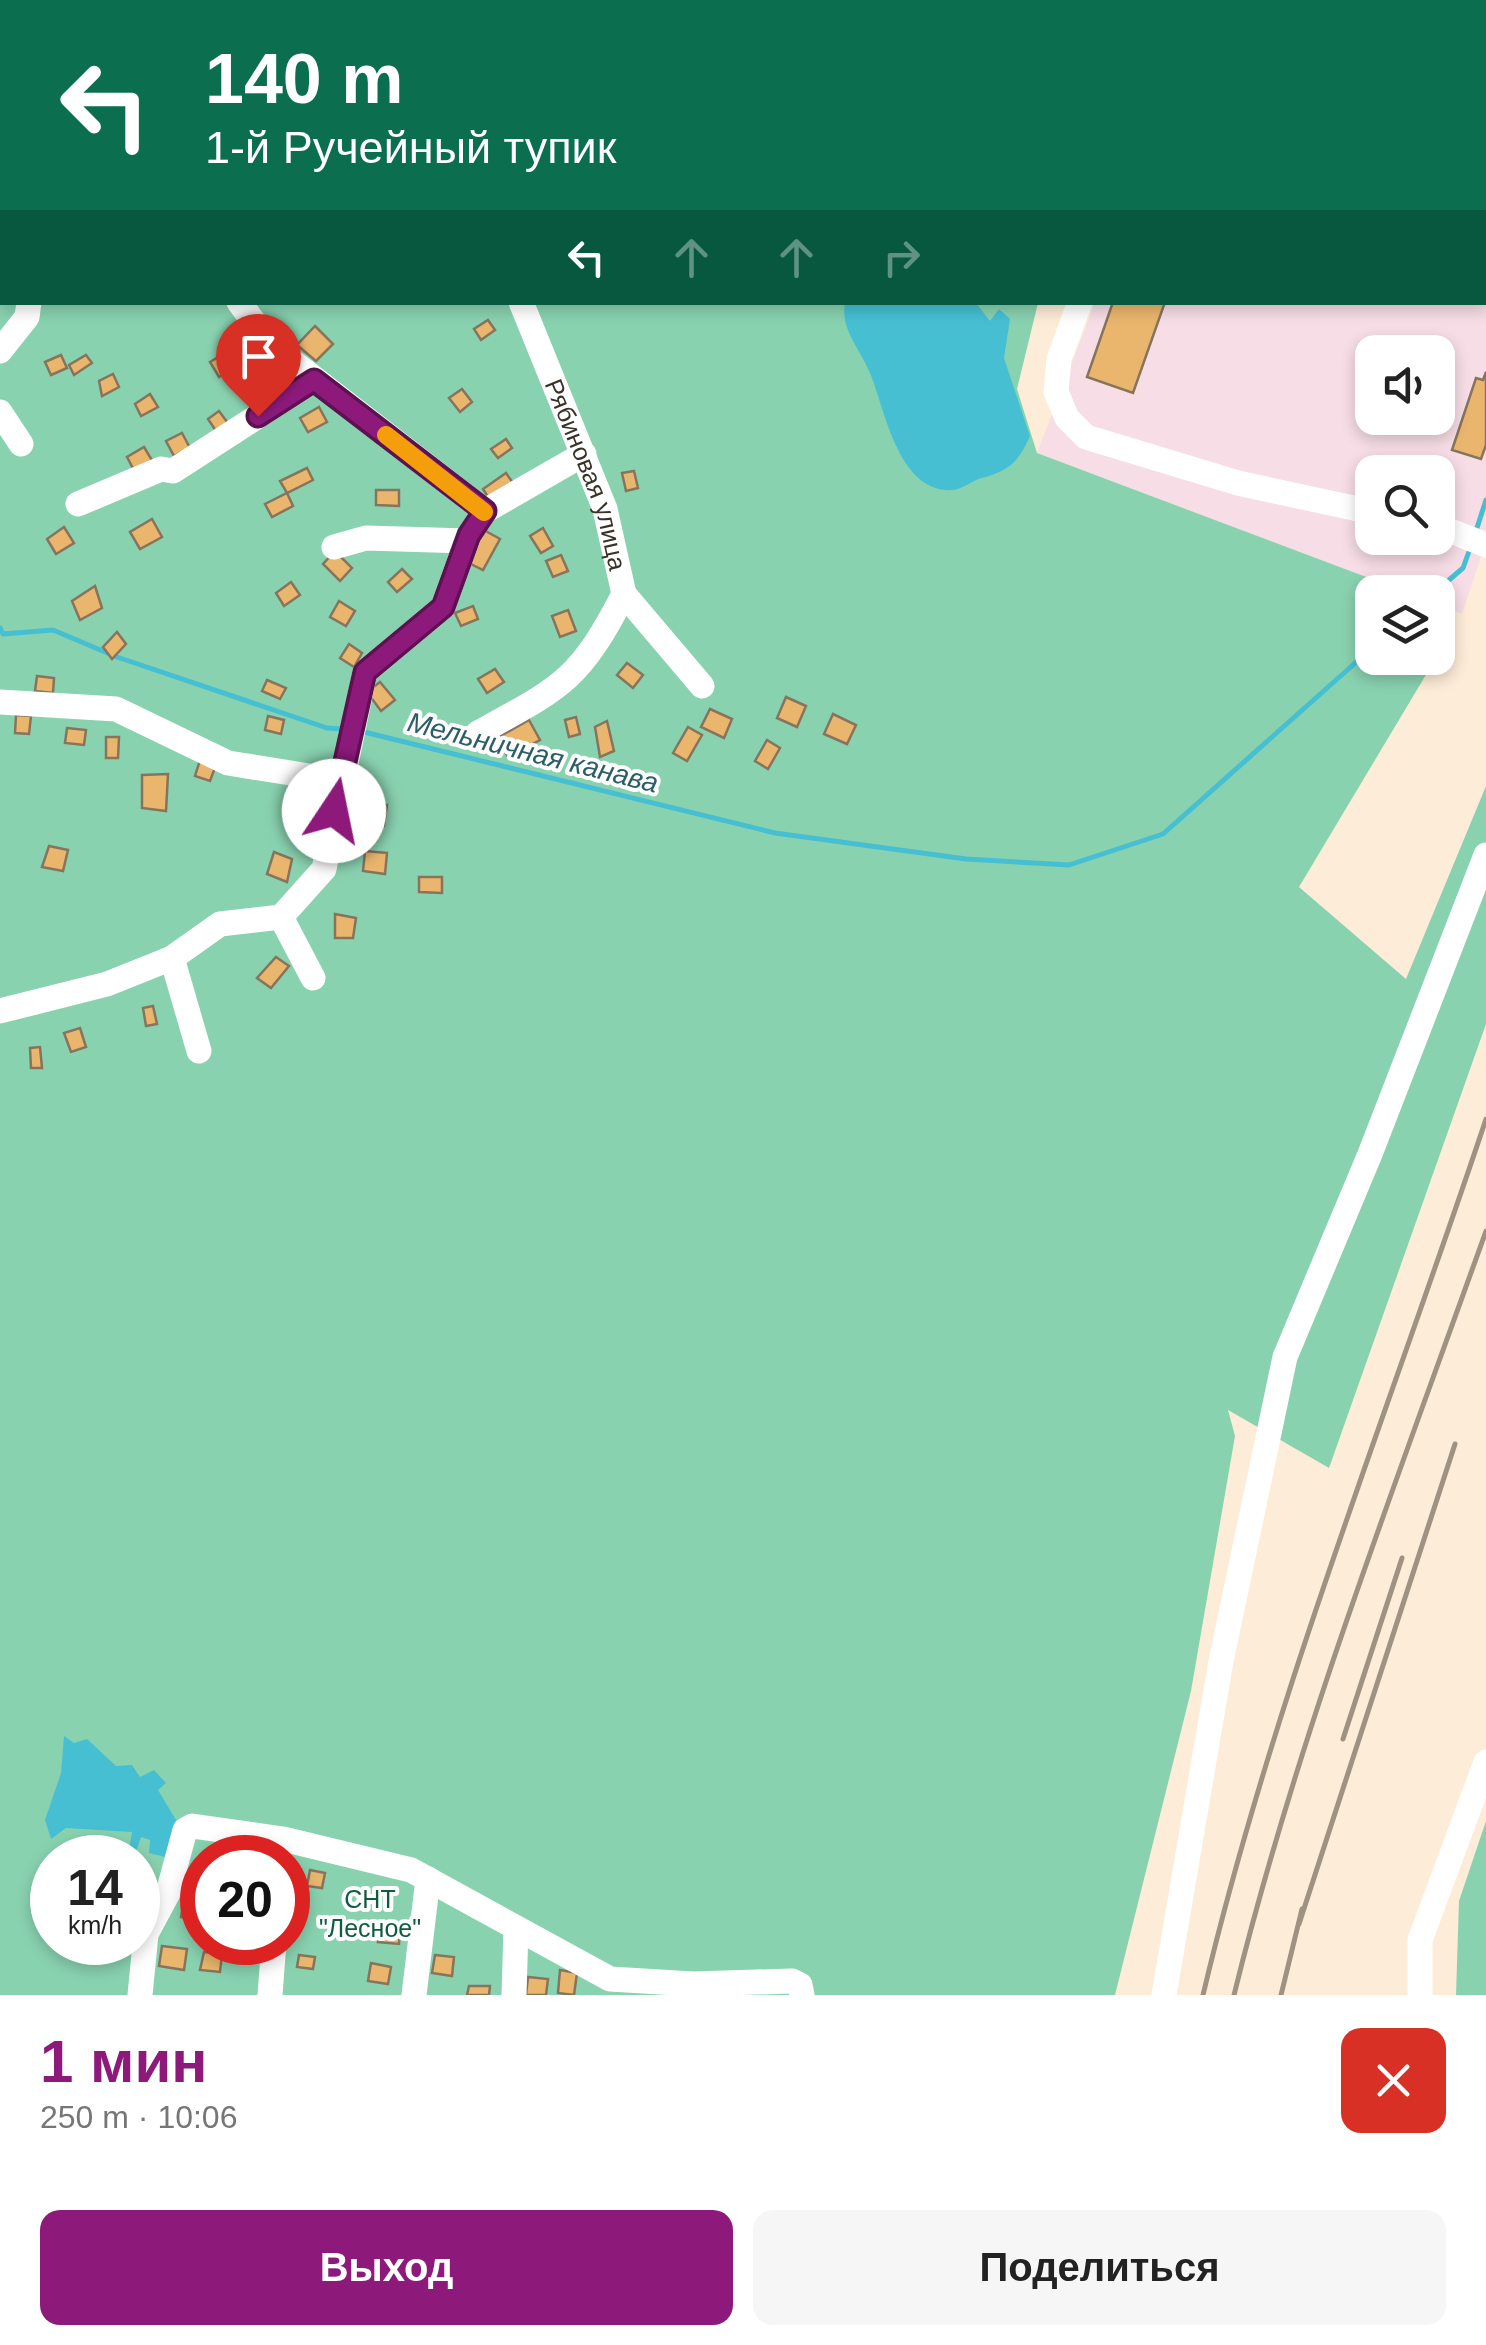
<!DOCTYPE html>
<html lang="ru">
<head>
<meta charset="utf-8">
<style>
  :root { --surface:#fff; --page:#f6f6f6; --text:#222; --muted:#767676; --accent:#8d1a7b }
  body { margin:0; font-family:Helvetica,sans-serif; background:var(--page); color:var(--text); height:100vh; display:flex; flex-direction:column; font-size:38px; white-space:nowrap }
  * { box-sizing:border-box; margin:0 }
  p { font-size:32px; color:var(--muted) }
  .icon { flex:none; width:55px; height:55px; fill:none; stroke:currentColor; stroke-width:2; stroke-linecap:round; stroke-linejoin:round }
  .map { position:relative; height:1995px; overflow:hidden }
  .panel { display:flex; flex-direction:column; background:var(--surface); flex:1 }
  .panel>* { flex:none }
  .banner { position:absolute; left:0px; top:0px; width:1488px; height:305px; box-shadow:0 5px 15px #0003; background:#0b6e4f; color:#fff; overflow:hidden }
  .buttons { position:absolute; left:1355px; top:335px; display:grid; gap:20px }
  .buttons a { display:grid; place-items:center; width:100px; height:100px; border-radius:20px; background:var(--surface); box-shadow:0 5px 15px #0003; font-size:50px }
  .speed { position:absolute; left:30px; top:1835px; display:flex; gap:20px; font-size:50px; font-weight:700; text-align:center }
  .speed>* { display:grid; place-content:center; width:130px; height:130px; border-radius:50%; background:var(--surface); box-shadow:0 5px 15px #0003; line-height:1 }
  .speed small { font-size:25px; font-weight:400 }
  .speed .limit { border:15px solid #d22; background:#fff; color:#111 }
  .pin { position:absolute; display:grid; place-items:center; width:85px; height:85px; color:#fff; margin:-102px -42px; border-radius:50% 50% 50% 0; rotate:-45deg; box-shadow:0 0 10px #0007 }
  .pin .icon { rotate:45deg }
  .me { position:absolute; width:110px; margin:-55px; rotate:11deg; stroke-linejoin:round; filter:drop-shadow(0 0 8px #0008) }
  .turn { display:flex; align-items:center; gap:35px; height:210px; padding:0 40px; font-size:45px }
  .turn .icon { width:130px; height:130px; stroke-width:2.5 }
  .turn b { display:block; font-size:70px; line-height:85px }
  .lanes { display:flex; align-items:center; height:95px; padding:0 40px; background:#0003; justify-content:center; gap:50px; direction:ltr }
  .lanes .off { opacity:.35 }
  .round { display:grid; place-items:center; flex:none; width:105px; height:105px; border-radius:20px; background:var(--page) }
  .overview { display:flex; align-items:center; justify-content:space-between; height:170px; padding:0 40px }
  h1 { font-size:60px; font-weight:700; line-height:75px; color:var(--accent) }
  .cta { display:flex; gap:20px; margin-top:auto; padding:20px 40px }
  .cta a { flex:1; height:115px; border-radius:20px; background:var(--accent); color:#fff; font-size:40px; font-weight:700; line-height:115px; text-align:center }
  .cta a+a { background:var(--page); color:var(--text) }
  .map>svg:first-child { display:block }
  .industrial { fill:#f7dde5; fill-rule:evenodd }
  .green { fill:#89d2b0; fill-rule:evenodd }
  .water { fill:#47bfd3 }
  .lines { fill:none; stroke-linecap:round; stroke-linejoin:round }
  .stream { stroke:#47bfd3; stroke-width:5 }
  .building { fill:#eab66e; stroke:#86745c; stroke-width:2.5 }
  .minor { stroke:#fff; stroke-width:25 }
  .rail { stroke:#9f9283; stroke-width:5 }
  .route-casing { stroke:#5c1150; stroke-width:25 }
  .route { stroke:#8d1a7b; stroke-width:18 }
  .slow { stroke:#f59e0b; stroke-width:18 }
  .labels { text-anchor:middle; stroke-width:8; stroke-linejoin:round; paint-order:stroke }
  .street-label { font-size:25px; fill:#3a3228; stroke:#fcfcfc }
  .park-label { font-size:25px; fill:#115b41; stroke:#fcfcfc }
  .water-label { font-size:28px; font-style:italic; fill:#2c5e67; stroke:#fcfcfc }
</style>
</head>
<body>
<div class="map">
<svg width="1486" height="1995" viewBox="0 0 1486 1995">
  <rect width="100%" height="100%" fill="#fdecd7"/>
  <path class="industrial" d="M 1213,0 L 1486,0 L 1486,541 L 1462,614 L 1438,604 L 1438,592 L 1406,592 L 1037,453 L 1095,303 L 1485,302 L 1485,2 ZM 1372,352 L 1438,352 L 1438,418 L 1372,418 ZM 1372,472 L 1438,472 L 1438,538 L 1372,538 Z"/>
  <g class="green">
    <path d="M 0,0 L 1155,0 L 2,2 L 2,302 L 1038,303 L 1017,389 L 1037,453 L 1406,592 L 1372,592 L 1372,658 L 1436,658 L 1299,887 L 1406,979 L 1486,786 L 1486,1024 L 1329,1468 L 1228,1410 L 1235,1436 L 1191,1691 L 1115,1995 L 0,1995 ZM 52,1858 L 138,1858 L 138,1942 L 52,1942 ZM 202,1858 L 288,1858 L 288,1942 L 202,1942 Z"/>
    <polygon points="1486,1821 1486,1995 1456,1995 1459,1901"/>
  </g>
  <g class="water">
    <path d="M 845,303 L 976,303 L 990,321 L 999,309 L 1010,319 L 1004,358 L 1030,436 C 1018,463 1009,470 982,478 C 973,480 963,489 953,490 C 898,494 885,409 870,373 C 861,350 840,330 845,303 Z"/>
    <polygon points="64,1736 74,1743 87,1739 116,1766 132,1765 140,1777 154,1770 166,1783 158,1790 176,1820 165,1857 149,1853 150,1840 141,1837 136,1852 129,1850 132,1832 66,1828 51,1839 45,1820 61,1773"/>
  </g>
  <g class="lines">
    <g class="stream">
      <polyline points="390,2 395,0"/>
      <polyline points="0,218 2,217"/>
      <polyline points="1476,531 1486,500"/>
      <polyline points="1435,592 1463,568 1471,546"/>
      <polyline points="0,628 3,634 53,630 117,657 327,728 344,729"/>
      <polyline points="360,731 775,833 966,859 1069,865 1163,834 1372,648"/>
    </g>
  </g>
  <g class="building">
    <polygon points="1113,302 1165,302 1133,393 1087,377"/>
    <polygon points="488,320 495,330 481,340 474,329"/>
    <polygon points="315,326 333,344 316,361 297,345"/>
    <polygon points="231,350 239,365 219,377 210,362"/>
    <polygon points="61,355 67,368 51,375 45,362"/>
    <polygon points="86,355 92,363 74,375 69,365"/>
    <polygon points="1486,372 1486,445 1481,459 1452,450 1476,378 1483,380"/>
    <polygon points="113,374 119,387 102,396 99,381"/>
    <polygon points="462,389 472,402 460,412 449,398"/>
    <polygon points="150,394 158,407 141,416 135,404"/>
    <polygon points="319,407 327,422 308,432 300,418"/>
    <polygon points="219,411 230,426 218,434 208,419"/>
    <polygon points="182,433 190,448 174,456 166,441"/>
    <polygon points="506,439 512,448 498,458 491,449"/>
    <polygon points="144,447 153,462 135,472 127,457"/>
    <polygon points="307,468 313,480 287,493 280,481"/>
    <polygon points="634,471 638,488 626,491 622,473"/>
    <polygon points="506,473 513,483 490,500 483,489"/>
    <polygon points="376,490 399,490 399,506 376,505"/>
    <polygon points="287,493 293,506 272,517 265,504"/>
    <polygon points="152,519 162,537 140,549 130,532"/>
    <polygon points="64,527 74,543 56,554 47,539"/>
    <polygon points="543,528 553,546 541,553 530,536"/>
    <polygon points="482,529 500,539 483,570 465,561"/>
    <polygon points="335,551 352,568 340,581 323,564"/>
    <polygon points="561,555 568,571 553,577 546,561"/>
    <polygon points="402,569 412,579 397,592 388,582"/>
    <polygon points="291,582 300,595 284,606 276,593"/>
    <polygon points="95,586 102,608 80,620 72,601"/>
    <polygon points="339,601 355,611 346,626 330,617"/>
    <polygon points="473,606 478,619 461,626 455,613"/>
    <polygon points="568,610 576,631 560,637 552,616"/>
    <polygon points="117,632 126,644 112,659 103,647"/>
    <polygon points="349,644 362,653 354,667 340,658"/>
    <polygon points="627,663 643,675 633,688 617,675"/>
    <polygon points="495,669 504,682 487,693 478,679"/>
    <polygon points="37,676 54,678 53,693 35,691"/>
    <polygon points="267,680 286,688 280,699 262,691"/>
    <polygon points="380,682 395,700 381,711 367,692"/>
    <polygon points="786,697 806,706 797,727 777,718"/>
    <polygon points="710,709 732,719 724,738 701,727"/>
    <polygon points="833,714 856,725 847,744 824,734"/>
    <polygon points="16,715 31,716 29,734 15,733"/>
    <polygon points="268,716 284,720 281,734 265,730"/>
    <polygon points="576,717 580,734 569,737 565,720"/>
    <polygon points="529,720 540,740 508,757 497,738"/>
    <polygon points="607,721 614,751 600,757 595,727"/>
    <polygon points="688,727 702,735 687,761 673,753"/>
    <polygon points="67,728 86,730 84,745 65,743"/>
    <polygon points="106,737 119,737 118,758 106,758"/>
    <polygon points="767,740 780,748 768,769 755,761"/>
    <polygon points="200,760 216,765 210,781 195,776"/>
    <polygon points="168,774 166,811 142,808 142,775"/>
    <polygon points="362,797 387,805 384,825 356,814"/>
    <polygon points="303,803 319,805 317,817 301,814"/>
    <polygon points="49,846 68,850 63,871 42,867"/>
    <polygon points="365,851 387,853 385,874 363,871"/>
    <polygon points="274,852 292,859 287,882 267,874"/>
    <polygon points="419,877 442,877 442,893 419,892"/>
    <polygon points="335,914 356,918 353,938 335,938"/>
    <polygon points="276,957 289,966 271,988 257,978"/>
    <polygon points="153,1006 157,1024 146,1026 143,1008"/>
    <polygon points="80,1028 86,1047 71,1052 64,1033"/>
    <polygon points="40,1047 42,1068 31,1068 30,1048"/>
    <polygon points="310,1870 325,1873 322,1888 307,1886"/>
    <polygon points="185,1896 200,1899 196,1920 181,1917"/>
    <polygon points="379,1926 400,1929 399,1944 378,1942"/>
    <polygon points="162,1946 187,1949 184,1970 159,1966"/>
    <polygon points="204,1952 222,1954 220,1972 200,1970"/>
    <polygon points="299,1955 315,1957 313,1969 297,1967"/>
    <polygon points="435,1955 454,1957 452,1976 432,1973"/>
    <polygon points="371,1963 391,1967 388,1984 368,1981"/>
    <polygon points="560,1970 577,1973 574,1995 558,1993"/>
    <polygon points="528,1977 548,1979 546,1995 526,1995"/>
    <polygon points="469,1986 490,1986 489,1995 467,1995"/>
  </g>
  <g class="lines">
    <g class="minor">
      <polyline points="519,0 520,2"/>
      <polyline points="318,2 319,0"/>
      <polyline points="1196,2 1197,0"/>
      <polyline points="0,130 2,137"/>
      <polyline points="0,191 2,189"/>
      <polyline points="239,302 270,344 485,511"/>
      <path id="s1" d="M 521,302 L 605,509 L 624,594 L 702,686"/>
      <polyline points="1080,302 1059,359 1056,392 1067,418 1086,437 1238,483 1372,512"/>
      <polyline points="0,351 27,317 29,302"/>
      <polyline points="0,412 21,444"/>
      <polyline points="78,504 161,469 173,471 314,380"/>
      <polyline points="1438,526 1486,545"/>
      <polyline points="334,547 366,538 467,541"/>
      <polyline points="0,702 116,709 228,763 340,781"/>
      <path d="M 478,733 C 562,687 579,681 624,594"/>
      <polyline points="281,917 313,978"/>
      <polyline points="172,958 199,1051"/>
      <polyline points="0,1011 107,984 172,958 220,924 281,917 324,869 365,672 443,607 469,535 485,511 584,454"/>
      <polyline points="140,1995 146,1934 168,1893 185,1830 192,1826 283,1839 411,1870 610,1979 693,1984 792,1981 800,1985 802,1995"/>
      <polyline points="270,1995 274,1942"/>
      <polyline points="414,1995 428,1879"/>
      <polyline points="514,1995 516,1928"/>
      <polyline points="1164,1995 1221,1661 1285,1357 1370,1154 1486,855"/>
      <polyline points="1420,1995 1420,1940 1486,1762"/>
    </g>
    <g class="rail">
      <polyline points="1343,1739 1402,1558"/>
      <polyline points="1299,1924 1455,1444"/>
      <path d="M 1203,1995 C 1274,1696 1389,1410 1486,1119"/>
      <path d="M 1234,1995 C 1298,1735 1396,1483 1486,1231"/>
      <polyline points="1281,1995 1302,1909"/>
    </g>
  </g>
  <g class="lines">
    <g class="route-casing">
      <polyline id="route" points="258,416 314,380 485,511 469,535 443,607 365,672 334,811"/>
    </g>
    <use href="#route" class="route"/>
    <polyline class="slow" points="386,435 484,512"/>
  </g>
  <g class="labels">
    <g class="street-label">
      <text dy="9" stroke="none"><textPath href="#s1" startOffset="185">Рябиновая улица</textPath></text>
    </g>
    <g class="park-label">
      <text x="370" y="1908">СНТ<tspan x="370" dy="29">"Лесное"</tspan></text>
    </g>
    <g class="water-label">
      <text transform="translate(533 752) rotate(14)" y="10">Мельничная канава</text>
    </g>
  </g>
</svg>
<div class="buttons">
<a><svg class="icon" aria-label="sound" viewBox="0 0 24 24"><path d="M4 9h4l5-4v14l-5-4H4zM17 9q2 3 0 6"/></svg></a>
<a><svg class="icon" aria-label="search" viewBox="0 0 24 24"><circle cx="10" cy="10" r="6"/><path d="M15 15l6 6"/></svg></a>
<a><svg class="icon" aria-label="layers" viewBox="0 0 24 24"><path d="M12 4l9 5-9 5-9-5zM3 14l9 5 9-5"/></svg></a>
</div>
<div class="speed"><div>14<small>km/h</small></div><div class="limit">20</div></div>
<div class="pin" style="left:258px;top:416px;background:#d93025"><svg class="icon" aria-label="arrive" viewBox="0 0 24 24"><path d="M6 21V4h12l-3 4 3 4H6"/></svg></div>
<svg class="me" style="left:334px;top:811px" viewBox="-20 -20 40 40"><circle r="19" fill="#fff"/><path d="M0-13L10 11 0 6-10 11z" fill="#8d1a7b"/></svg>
<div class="banner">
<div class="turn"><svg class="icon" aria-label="left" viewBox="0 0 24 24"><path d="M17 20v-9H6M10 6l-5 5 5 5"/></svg><div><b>140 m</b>1-й Ручейный тупик</div></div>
<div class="lanes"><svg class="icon" aria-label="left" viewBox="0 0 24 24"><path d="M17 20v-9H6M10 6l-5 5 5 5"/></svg><svg class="icon off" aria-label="ahead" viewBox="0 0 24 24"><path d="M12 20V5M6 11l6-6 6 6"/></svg><svg class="icon off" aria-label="ahead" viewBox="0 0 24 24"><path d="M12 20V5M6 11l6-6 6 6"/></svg><svg class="icon off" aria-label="right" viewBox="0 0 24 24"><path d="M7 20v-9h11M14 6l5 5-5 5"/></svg></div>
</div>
</div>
<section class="panel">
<div class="overview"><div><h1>1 мин</h1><p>250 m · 10:06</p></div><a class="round" style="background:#d93025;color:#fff"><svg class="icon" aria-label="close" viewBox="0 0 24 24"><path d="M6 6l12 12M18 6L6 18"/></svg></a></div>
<div class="cta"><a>Выход</a><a>Поделиться</a></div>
</section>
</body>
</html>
